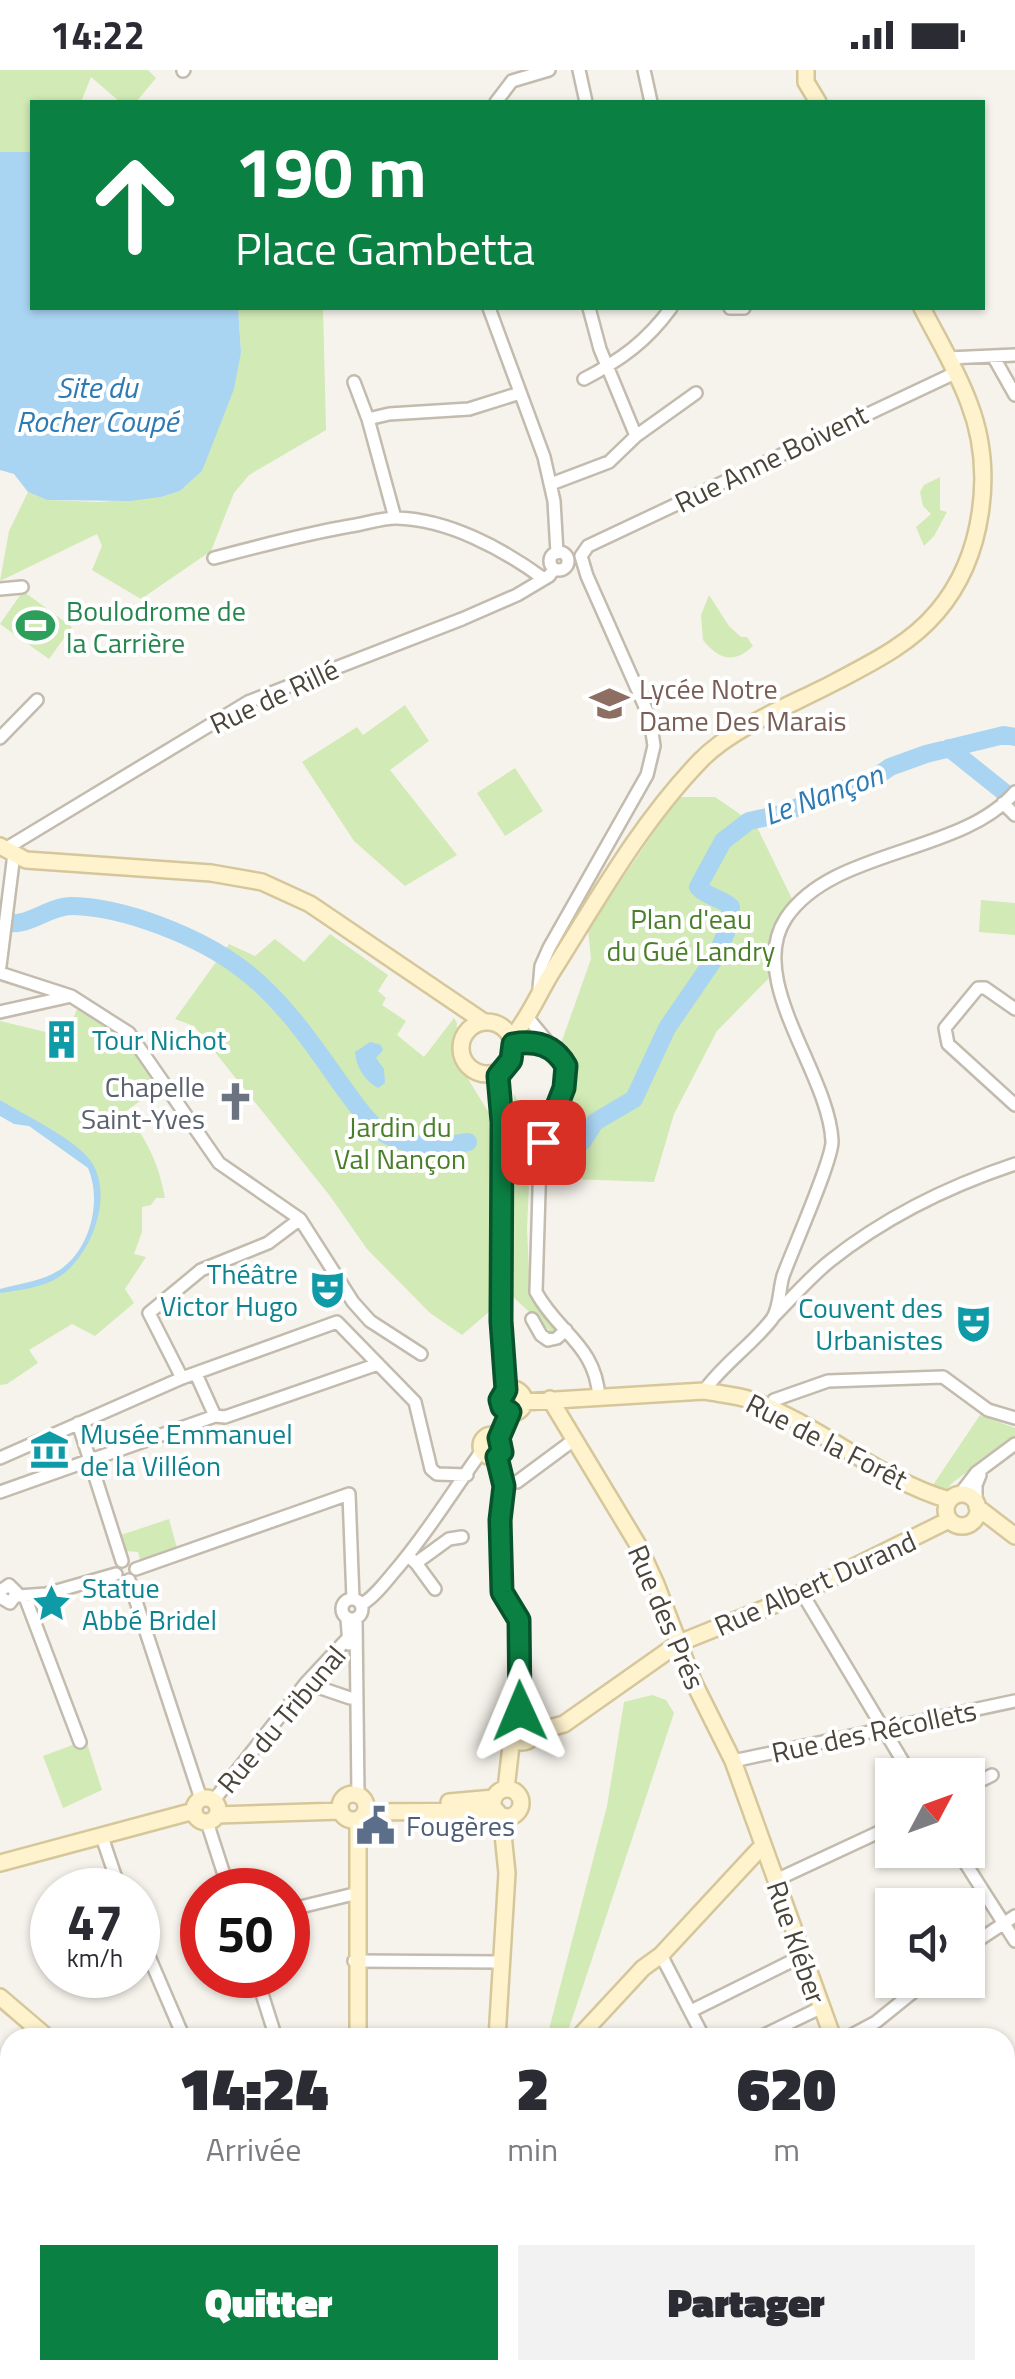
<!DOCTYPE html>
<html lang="fr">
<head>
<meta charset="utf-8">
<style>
	:root { --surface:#fff; --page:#f2f2f3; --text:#2b2b33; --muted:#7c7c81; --accent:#0b8043 }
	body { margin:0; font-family:"Titillium Web",sans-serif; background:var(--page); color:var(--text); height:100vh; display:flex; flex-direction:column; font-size:38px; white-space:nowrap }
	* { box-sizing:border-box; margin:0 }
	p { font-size:32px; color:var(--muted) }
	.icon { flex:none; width:55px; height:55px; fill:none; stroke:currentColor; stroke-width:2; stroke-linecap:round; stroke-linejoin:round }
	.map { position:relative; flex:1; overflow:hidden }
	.panel { position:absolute; left:0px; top:1958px; width:1015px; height:352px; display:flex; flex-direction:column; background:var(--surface); border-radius:30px 30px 0 0; box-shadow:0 2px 8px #0004 }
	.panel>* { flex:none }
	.banner { position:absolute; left:30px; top:30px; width:955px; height:210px; border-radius:0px; box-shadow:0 2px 8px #0004; background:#0b8043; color:#fff; overflow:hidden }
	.needle { width:65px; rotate:49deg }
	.fabs { position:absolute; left:875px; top:1688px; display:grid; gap:20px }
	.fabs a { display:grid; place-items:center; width:110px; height:110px; border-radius:0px; background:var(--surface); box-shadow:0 2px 8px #0004; font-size:50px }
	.speed { position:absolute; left:30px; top:1798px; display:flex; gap:20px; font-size:50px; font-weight:700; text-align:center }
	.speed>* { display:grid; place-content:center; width:130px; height:130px; border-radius:50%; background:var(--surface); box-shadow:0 2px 8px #0004; line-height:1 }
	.speed small { font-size:25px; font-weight:400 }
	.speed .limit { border:15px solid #d22; background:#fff; color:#111 }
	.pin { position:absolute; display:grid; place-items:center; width:85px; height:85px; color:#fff; margin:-42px; border-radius:20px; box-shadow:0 5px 15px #0006 }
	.me { position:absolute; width:110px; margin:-55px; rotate:359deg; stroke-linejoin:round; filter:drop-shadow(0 0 8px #0008) }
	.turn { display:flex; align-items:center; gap:35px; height:210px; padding:0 40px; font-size:45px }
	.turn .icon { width:130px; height:130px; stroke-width:2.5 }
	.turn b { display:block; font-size:70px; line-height:85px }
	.eta { display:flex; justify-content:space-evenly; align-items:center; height:170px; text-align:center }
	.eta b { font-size:60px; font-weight:800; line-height:70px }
	.button { display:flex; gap:20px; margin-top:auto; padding:20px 40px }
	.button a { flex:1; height:115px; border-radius:0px; background:var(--accent); color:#fff; font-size:40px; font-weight:800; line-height:115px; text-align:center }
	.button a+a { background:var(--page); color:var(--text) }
	.status { display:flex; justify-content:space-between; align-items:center; height:70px; padding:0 50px; background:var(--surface); direction:ltr }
	.status svg { height:28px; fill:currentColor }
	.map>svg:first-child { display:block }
	.green { fill:#d2eab5 }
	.water { fill:#a9d4f2 }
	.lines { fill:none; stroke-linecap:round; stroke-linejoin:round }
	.river { stroke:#a9d4f2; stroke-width:18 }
	.street-casing { stroke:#c2bbae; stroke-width:16 }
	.secondary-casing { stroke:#d6c79b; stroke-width:20 }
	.street { stroke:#fff; stroke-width:11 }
	.secondary { stroke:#fff3cd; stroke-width:15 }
	.route-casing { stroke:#07532c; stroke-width:25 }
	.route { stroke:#0b8043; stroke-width:18 }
	.labels { text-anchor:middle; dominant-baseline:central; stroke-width:8; stroke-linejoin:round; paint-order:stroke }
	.street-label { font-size:28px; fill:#4b4439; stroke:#fff }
	.leisure-label { font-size:28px; fill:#27864d; stroke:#fff; text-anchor:start }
	.education-label { font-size:28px; fill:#785e54; stroke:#fff; text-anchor:start }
	.park-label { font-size:28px; fill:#4a7f2a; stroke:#fff }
	.culture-label { font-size:28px; fill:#0d838f; stroke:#fff; text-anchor:start }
	.worship-label { font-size:28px; fill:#5b616d; stroke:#fff; text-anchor:end }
	.service-label { font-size:28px; fill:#4e5e75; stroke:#fff; text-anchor:start }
	.water-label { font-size:30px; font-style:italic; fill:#2e7ab2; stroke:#fff }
</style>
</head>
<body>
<div class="status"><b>14:22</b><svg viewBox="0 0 49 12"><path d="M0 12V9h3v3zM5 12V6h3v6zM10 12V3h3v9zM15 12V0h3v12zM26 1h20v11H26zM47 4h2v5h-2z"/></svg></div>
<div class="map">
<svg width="1015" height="2309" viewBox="0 0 1015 2309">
	<rect width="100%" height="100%" fill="#f6f3ec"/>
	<path class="green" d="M0 0H148L156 8 136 32H120L91 7 81 32H32V82H0Z
		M238 238H323L326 360 249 405 234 423 211 481 141 529 92 500 102 476 97 464 0 511 9 461 28 422 47 430 99 432 161 427 180 421 202 401 241 282Z
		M940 407V440L947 442 934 466 924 476 916 457 931 444 923 436 920 422 924 415Z
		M23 521 72 557 49 589 0 554Z
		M709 525 729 556 741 567H747L753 576C734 594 719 590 703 570L701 545Z
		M405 635 429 671 390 700 457 785 405 816 354 771 302 692 357 657 363 665Z
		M515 698 543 741 505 766 477 723Z
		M678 727H715L756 755 793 831 770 907 717 961 674 1044 654 1112 544 1108 545 1080 574 1015 573 992 559 979 591 889 588 859Z
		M981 830 1015 833V865L979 862Z
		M330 864 388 905 378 921 386 928 382 935 406 951 397 965 424 987 454 948 457 953 454 986 489 1043 490 1241 462 1265 430 1243 367 1179 330 1126 194 956 175 949 229 874 255 886 275 869 304 892Z
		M77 939 120 965 133 977 164 1023 154 1030 149 1025 126 1041C147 1072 158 1090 165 1128H156L151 1135 142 1137V1162L134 1184 146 1187 125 1219 134 1233 95 1266 72 1254 29 1280 38 1293 7 1314 0 1315V1222L61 1202 80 1182 98 1142 95 1104 77 1078 0 1030V951L58 965V972L63 973Z
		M514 1024 535 1066 530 1092 527 1159 530 1223 556 1260 552 1263 512 1226 511 1081Z
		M980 1345 1015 1358V1367L952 1413 946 1421 933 1415Z
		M169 1449 177 1478 140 1490 138 1482 126 1481 121 1465Z
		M652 1625 666 1630 674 1643 566 1967H547L607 1736 624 1632Z
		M86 1670 102 1720 63 1738 43 1686Z"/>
	<path class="water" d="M0 82H32V238H238L241 282 234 319 202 401 180 421 161 427 129 431 47 430 28 422 14 404 0 400Z
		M370 972 381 975 383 980 376 988 384 999 385 1013 378 1018C365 1011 356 997 355 982Z
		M0 1030C26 1046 72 1067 90 1090 115 1124 92 1185 59 1207 42 1218 20 1220 0 1223V1219C21 1213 42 1212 61 1199 91 1178 102 1130 88 1098L29 1056 14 1054 0 1046Z"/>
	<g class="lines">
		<path class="river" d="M949 678 1004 722
			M0 850C24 862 46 836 72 836 125 837 200 867 242 899 284 930 315 978 345 1020 358 1037 372 1060 393 1068 417 1078 443 1076 468 1072
			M576 1074 583 1071 595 1052 634 1029 667 958 715 888 726 863 731 837C720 827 708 828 698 817L723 771 749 751 782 744 830 723 867 713 890 697 926 684 1004 665 1015 667"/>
		<defs>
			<path id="street" d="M579 0 586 32
				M644 0 651 32
				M183 1 184 0
				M512 11 549 0
				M496 32 512 11
				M489 238 544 387 554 431 557 483
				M589 238 600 279 636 366
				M730 238H744
				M993 286 1015 325
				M948 288 1015 285
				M584 309C621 290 647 271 671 238
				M354 312 368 349 395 448
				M368 349 389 344 469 339 520 323
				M551 414 609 392 636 366 696 323
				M550 491a9 9 0 1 1 18 0a9 9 0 1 1-18 0Z
				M214 488C259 476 304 464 350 456 365 454 381 448 396 448 448 449 503 479 544 509
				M0 519 22 517
				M0 668 37 630
				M1003 733 1015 745
				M5 779 248 632 462 549 517 525 549 506 554 499
				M0 896 14 784
				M0 903 71 926 129 963 219 1093 300 1149 353 1232 370 1251 421 1284
				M539 919 541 896 549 878 647 705 654 676 650 648 587 506 581 486 588 476 955 303
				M1015 939 985 918H978L945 958 948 974 1015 1035
				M0 942 67 927
				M527 947 562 989 567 1002 540 1088 536 1222C558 1263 596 1275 599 1328
				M513 974 529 971 548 977
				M774 1246C792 1228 810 1207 830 1191 884 1148 949 1116 1015 1094
				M532 1249 541 1265 548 1270 557 1268 566 1260
				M196 1304 215 1346
				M182 1308 149 1243 201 1200 268 1173 300 1149
				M704 1321C723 1294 752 1275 772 1249 780 1238 779 1219 783 1206 792 1181 833 1089 832 1071 829 1003 745 910 786 848 833 778 961 785 1015 722
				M768 1338 774 1330 828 1311 943 1307 988 1340 1015 1348
				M78 1353 122 1491
				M0 1388 182 1308 337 1252 415 1332 431 1399 437 1404 467 1405
				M503 1411 517 1412 575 1369
				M0 1422 215 1346 225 1347 378 1294
				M960 1424 976 1403 1015 1374
				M976 1432V1415L980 1405
				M408 1486 416 1493 449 1469 462 1467
				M416 1493 435 1519
				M136 1499 349 1424 353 1529
				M129 1510 201 1729
				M0 1521 9 1515 17 1523 10 1533 0 1527
				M802 1523 911 1705
				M18 1526 46 1524 116 1504
				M25 1527 80 1672
				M342 1539a10 10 0 1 1 20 0a10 10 0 1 1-20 0Z
				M361 1535C374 1527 384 1514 394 1502 427 1464 452 1422 481 1382
				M356 1548 358 1725
				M347 1549 349 1574
				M306 1613 350 1628
				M733 1691 1015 1631
				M968 1717 992 1705
				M214 1730 306 1613 348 1568
				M207 1752 229 1820
				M102 1767 120 1820
				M957 1780 1015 1871
				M776 1810 892 1756
				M288 1840 358 1823
				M138 1861 184 1968
				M968 1877 1015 1846
				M661 1885 704 1968
				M354 1891 500 1892
				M256 1905 276 1968
				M691 1941 802 1886
				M758 1968 820 1938
				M846 1968 876 1952 928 1910
				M1005 2025 1015 2017
				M1005 2125 1015 2118
				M0 2187 10 2174
				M659 2300 668 2309
				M769 2300 774 2309
				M881 2300 892 2309
				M573 2309 575 2300
				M751 2309 761 2300
				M843 2309 848 2300"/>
			<path id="secondary" d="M806 0V12L818 32
				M0 776 26 790 211 803 262 812 310 834 484 952
				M461 978a26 26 0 1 1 52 0a26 26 0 1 1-52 0Z
				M512 968C530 946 540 920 555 897 599 827 642 751 700 691 732 657 796 633 837 611 873 592 910 574 937 542 984 487 995 400 969 333 957 300 938 269 922 238
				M498 1002 501 1052V1251L506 1320
				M500 1331a12 12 0 1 1 24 0a12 12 0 1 1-24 0Z
				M550 1329 638 1475 656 1514 694 1613 733 1691 833 1968
				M523 1332 704 1321C720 1324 735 1325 751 1330 820 1355 878 1409 949 1430
				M481 1376a11 11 0 1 1 22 0a11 11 0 1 1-22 0Z
				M497 1387C513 1426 495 1475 501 1518 503 1531 517 1540 519 1552 524 1575 520 1621 520 1646
				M946 1440a16 16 0 1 1 32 0a16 16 0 1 1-32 0Z
				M977 1437 1015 1466
				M509 1659a13 13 0 1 1 26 0a13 13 0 1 1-26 0Z
				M535 1662 564 1654 679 1573 791 1528 949 1450
				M506 1719 512 1667
				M493 1733a14 14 0 1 1 28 0a14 14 0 1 1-28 0Z
				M340 1737a13 13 0 1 1 26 0a13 13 0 1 1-26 0Z
				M194 1740a12 12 0 1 1 24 0a12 12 0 1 1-24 0Z
				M449 1732 494 1728
				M365 1742 497 1741
				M217 1745 341 1741
				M0 1793 194 1741
				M0 1927 48 1968
				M358 1968V1749
				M497 1968 507 1803 501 1745
				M578 1968 643 1898 661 1885 763 1775
				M1005 2269 1015 2279
				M281 2309 284 2300
				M358 2309 361 2300"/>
		</defs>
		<use href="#street" class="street-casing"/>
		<use href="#secondary" class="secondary-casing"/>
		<use href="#street" class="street"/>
		<use href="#secondary" class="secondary"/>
	</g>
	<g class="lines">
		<defs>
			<path id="route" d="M520 1641 519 1550 502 1522 500 1450 504 1416 497 1387 502 1382 499 1368 510 1342 502 1337 500 1330 506 1320 501 1251 502 1052 498 1006 511 990 513 974C536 970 554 975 566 996L564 1018 543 1072"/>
		</defs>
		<use href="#route" class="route-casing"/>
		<use href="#route" class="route"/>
	</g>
	<defs>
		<symbol id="stadium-bare" viewBox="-9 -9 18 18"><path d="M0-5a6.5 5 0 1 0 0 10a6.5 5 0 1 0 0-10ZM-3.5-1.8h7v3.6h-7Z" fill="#2e9e5b" stroke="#fff" stroke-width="2.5" paint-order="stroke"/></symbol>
		<symbol id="school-bare" viewBox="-9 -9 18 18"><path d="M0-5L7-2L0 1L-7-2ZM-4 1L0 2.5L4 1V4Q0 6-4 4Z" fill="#8d6e63" stroke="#fff" stroke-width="2.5" paint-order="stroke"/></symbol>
		<symbol id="building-bare" viewBox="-9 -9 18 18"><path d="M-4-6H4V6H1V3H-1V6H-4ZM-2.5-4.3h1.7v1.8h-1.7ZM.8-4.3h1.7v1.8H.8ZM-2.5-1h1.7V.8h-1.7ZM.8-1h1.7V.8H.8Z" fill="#0f9aa8" stroke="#fff" stroke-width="2.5" paint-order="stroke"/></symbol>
		<symbol id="church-bare" viewBox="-9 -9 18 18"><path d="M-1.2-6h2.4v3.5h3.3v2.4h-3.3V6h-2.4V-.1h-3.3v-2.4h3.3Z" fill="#6b7280" stroke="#fff" stroke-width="2.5" paint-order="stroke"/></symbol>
		<symbol id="theatre-bare" viewBox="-9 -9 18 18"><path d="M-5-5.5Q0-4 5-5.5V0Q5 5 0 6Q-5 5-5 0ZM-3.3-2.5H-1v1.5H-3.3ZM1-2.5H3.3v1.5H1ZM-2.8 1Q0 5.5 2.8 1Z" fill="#0f9aa8" stroke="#fff" stroke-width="2.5" paint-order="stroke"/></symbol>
		<symbol id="museum-bare" viewBox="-9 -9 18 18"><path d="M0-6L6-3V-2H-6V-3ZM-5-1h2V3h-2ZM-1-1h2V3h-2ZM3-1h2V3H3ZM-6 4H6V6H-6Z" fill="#0f9aa8" stroke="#fff" stroke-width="2.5" paint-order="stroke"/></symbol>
		<symbol id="sight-bare" viewBox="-9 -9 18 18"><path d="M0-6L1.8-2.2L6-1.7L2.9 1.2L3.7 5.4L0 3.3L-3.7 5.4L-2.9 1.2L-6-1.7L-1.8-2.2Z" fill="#0f9aa8" stroke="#fff" stroke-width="2.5" paint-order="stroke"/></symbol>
		<symbol id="civic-bare" viewBox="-9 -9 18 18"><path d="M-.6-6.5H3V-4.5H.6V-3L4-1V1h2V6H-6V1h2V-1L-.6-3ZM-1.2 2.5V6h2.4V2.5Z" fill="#5c6f8a" stroke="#fff" stroke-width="2.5" paint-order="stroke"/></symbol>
	</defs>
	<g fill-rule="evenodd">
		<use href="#stadium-bare" x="8" y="528" width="55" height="55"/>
		<use href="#school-bare" x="582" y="606" width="55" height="55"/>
		<use href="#building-bare" x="34" y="942" width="55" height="55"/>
		<use href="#church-bare" x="208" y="1004" width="55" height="55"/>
		<use href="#theatre-bare" x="300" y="1192" width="55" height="55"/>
		<use href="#theatre-bare" x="946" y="1226" width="55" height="55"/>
		<use href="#museum-bare" x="22" y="1352" width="55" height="55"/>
		<use href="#sight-bare" x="24" y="1506" width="55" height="55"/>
		<use href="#civic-bare" x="348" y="1728" width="55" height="55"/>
	</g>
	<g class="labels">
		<g class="street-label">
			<text transform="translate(771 388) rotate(-26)">Rue Anne Boivent</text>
			<text transform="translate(274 626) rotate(-25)">Rue de Rillé</text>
			<text transform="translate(827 1371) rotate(27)">Rue de la Forêt</text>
			<text transform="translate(815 1513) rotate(-24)">Rue Albert Durand</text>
			<text transform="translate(667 1547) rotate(67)">Rue des Prés</text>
			<text transform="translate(281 1649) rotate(-50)">Rue du Tribunal</text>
			<text transform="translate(874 1661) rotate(-12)">Rue des Récollets</text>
			<text transform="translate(797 1872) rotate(71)">Rue Kléber</text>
		</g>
		<g class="leisure-label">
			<text x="66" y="540">Boulodrome de<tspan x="66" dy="32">la Carrière</tspan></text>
		</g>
		<g class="education-label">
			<text x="639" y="618">Lycée Notre<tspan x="639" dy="32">Dame Des Marais</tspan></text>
		</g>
		<g class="park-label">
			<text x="691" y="848">Plan d'eau<tspan x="691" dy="32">du Gué Landry</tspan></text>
			<text x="400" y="1056">Jardin du<tspan x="400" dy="32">Val Nançon</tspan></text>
		</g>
		<g class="culture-label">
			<text x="92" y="969">Tour Nichot</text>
			<text x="298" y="1203" text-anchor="end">Théâtre<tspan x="298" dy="32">Victor Hugo</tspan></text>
			<text x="943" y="1237" text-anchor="end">Couvent des<tspan x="943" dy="32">Urbanistes</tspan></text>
			<text x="80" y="1363">Musée Emmanuel<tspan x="80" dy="32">de la Villéon</tspan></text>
			<text x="82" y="1517">Statue<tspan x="82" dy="32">Abbé Bridel</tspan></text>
		</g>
		<g class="worship-label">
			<text x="205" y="1016">Chapelle<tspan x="205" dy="32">Saint-Yves</tspan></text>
		</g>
		<g class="service-label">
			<text x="406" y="1755">Fougères</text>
		</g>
		<g class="water-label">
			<text x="97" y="317">Site du<tspan x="97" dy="34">Rocher Coupé</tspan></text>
			<text transform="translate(823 724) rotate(-20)">Le Nançon</text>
		</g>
	</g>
</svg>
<div class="fabs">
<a><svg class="needle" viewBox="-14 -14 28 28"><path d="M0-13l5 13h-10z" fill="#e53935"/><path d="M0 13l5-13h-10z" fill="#7c7c81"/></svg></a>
<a><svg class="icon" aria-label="sound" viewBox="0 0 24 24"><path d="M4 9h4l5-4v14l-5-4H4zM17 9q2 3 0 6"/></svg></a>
</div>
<div class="speed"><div>47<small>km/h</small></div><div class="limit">50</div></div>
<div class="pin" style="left:543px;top:1072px;background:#d93025"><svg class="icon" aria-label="arrive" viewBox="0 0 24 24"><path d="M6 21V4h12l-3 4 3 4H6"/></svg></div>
<svg class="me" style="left:520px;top:1641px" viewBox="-20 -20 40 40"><path d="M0-17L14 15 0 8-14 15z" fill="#0b8043" stroke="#fff" stroke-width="4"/></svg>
<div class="banner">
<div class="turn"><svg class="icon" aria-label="ahead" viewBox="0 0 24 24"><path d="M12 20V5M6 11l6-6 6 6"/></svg><div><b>190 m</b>Place Gambetta</div></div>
</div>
<section class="panel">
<div class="eta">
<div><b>14:24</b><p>Arrivée</p></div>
<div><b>2</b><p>min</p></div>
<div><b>620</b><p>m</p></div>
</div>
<div class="button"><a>Quitter</a><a>Partager</a></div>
</section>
</div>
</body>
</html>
